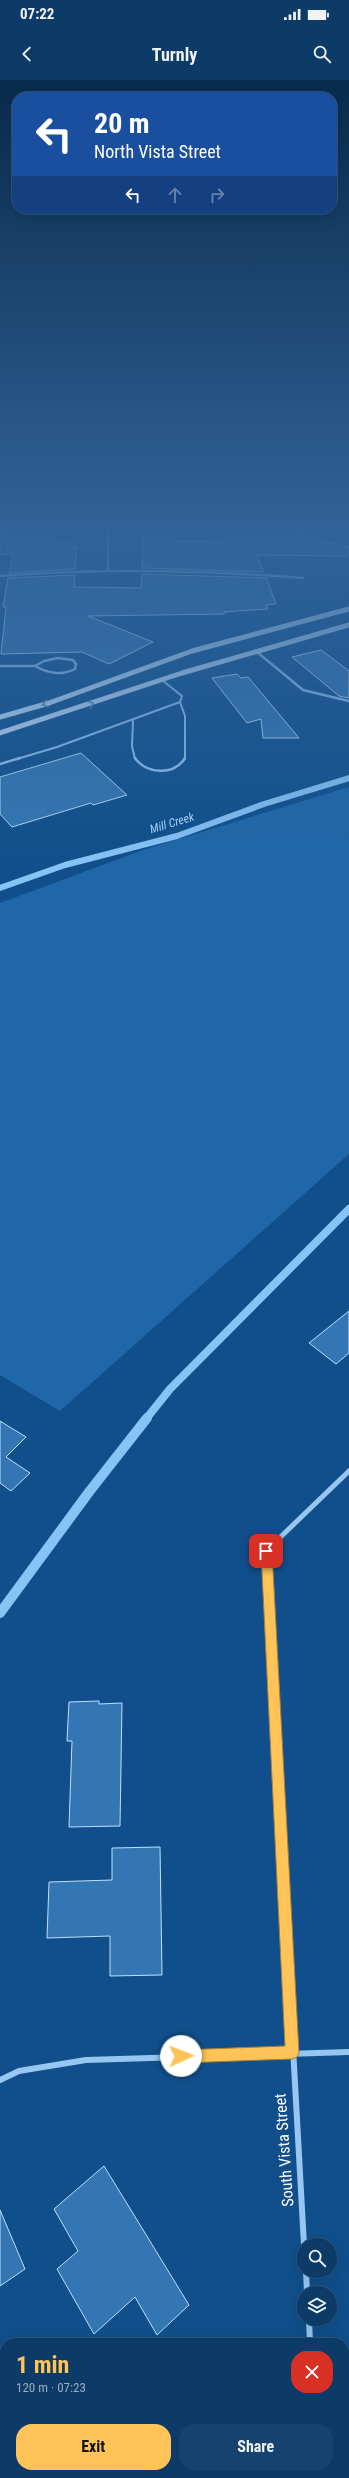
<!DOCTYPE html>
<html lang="en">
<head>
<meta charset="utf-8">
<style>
	:root { --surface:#0c3b68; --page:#15426e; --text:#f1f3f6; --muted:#9aadc0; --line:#2c557c; --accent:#ffc358 }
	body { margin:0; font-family:"Roboto Condensed",sans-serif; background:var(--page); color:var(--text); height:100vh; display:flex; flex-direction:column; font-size:15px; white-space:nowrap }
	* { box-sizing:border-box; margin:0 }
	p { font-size:13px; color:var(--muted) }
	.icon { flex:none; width:22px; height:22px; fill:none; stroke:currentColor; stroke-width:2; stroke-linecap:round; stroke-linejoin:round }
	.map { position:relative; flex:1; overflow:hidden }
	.details { position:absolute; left:0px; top:2258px; width:349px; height:140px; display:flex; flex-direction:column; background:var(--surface); border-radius:16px 16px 0 0; box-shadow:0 4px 16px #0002,0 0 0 1px var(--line) }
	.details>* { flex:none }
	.hud { position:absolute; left:12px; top:12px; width:325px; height:122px; border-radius:16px; box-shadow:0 4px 16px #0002,0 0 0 1px var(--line); background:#1a4fa0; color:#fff; overflow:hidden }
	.fabs { position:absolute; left:297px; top:2158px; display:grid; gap:8px }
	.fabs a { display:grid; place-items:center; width:40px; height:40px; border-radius:50%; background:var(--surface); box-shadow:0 4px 16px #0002,0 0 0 1px var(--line); font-size:20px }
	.pin { position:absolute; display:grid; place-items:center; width:34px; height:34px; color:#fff; margin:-17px; border-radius:8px; box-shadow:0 2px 6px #0006 }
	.me { position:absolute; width:44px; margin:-22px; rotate:88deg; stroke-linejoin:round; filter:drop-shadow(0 0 3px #0008) }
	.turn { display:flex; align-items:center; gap:14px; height:84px; padding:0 16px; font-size:18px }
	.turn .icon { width:52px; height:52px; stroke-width:2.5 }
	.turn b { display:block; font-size:28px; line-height:34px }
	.lanes { display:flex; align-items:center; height:38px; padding:0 16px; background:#0003; justify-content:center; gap:20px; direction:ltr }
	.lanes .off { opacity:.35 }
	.round { display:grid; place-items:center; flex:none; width:42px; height:42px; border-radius:16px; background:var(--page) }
	.summary { display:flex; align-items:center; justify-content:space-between; height:68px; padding:0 16px }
	h1 { font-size:24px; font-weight:700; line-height:30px; color:var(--accent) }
	.action { display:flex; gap:8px; margin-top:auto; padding:8px 16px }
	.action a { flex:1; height:46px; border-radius:16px; background:var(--accent); color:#111; font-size:16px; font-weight:700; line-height:46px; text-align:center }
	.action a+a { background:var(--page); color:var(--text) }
	.status { display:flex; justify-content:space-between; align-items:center; height:28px; padding:0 20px; background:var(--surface); direction:ltr }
	.status svg { height:11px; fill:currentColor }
	header { display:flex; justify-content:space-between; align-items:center; height:52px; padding:0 16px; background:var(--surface); font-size:18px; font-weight:700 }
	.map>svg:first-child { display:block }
	.green { fill:#1f67a9 }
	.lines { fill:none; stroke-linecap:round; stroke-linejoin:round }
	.stream-far2 { stroke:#88c3f6; stroke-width:6 }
	.stream-far1 { stroke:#88c3f6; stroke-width:8 }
	.stream { stroke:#88c3f6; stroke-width:10 }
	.building { fill:#3476b3; stroke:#bedffd }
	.lane-far1 { stroke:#97c6f2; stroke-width:2 }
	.lane { stroke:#97c6f2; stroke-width:2.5 }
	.street-far2 { stroke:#97c6f2; stroke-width:2.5 }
	.street-far1 { stroke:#97c6f2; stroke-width:5 }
	.street { stroke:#97c6f2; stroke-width:6 }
	.secondary { stroke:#c6e1fc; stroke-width:5 }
	.oneway { stroke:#5989b8 }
	.route { fill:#ffc358; stroke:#a67f39 }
	.labels { text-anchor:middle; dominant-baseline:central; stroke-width:3.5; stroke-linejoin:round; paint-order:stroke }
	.far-water-label { font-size:12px; font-style:italic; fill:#a3d0f9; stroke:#104f8b }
	.near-street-label { font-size:16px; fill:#fff; stroke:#104f8b }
</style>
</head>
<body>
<div class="status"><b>07:22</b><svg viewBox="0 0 49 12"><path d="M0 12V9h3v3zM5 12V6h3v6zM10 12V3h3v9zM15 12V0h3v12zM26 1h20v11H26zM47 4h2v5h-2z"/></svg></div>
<header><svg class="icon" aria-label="back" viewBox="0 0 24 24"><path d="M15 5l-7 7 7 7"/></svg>Turnly<svg class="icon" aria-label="search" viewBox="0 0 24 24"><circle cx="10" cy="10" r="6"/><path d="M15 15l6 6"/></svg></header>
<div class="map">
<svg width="349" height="2398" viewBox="0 0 349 2398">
	<rect width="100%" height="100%" fill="#104f8b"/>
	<path class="green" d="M349 707V1074L60 1331 0 1295V823L143 770Z"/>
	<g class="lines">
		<path class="stream-far2" d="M0 808 65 785 177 756 264 724 349 698"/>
		<path class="stream-far1" d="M146 1339 170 1309 349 1129"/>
		<path class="stream" d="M0 1533 89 1412 147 1338"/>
	</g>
	<path class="building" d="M0 448H52L51 462H68V467H77L75 489 9 493 13 474H0Z
		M143 448H172V461L221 462V459H247L245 448H317L301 456 349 467 348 476 257 475 264 492 142 488Z
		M142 494 266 498 276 524 266 525 268 529 224 532V534L88 536 153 562 109 584 82 572 1 574 6 527H3L8 498 75 495 74 507 141 508Z
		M321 570 349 591V618L339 616 292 577Z
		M237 594 241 598 248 597 299 658H263L261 639 247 643 212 598Z
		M81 673 127 715 93 725 91 723 12 747 0 734V697Z
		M349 1231V1273L336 1284 309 1263Z
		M0 1341 26 1357 6 1377 30 1393 11 1411 0 1403Z
		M99 1621V1624L122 1623 120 1746 69 1747 72 1661H67L69 1622Z
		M160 1767 162 1895 110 1896V1856L47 1858 49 1802 112 1800V1768Z
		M104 2086 189 2225 157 2255 135 2217 94 2254 57 2189 78 2171 54 2129Z
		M0 2130 25 2189 0 2206Z"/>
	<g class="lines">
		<path class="lane-far1" d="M180 622 185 636V679
			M133 641 132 666 135 679
			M17 679 57 667 180 622 182 616 162 600"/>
		<path class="lane" d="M135 678C146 694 174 696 185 678
			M0 684 20 678"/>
		<path class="street-far2" d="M108 448V491
			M0 496C101 488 202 490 303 498
			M257 572 303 610 349 621
			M58 578 73 580 76 584 75 589C62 596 47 593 35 586L44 581Z
			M0 586H35"/>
		<path class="street-far1" d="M284 1807 266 1471 349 1391"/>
		<path class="street" d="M284 1806 304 2165
			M0 2000 19 1991 86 1980 349 1972
			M306 2191 307 2213
			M309 2239 310 2263
			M318 2393 319 2398"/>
		<path class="secondary" d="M0 637 49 623 192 571 349 529
			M0 653 182 593 349 545"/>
	</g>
	<defs><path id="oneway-chevron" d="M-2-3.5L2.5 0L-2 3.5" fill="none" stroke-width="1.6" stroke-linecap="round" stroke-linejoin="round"/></defs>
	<g class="oneway">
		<use href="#oneway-chevron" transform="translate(45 624) rotate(163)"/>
		<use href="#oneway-chevron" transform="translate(91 624) rotate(-19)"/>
	</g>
	<linearGradient id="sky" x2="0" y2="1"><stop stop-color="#092b4c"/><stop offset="0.57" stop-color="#316398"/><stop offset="1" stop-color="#316398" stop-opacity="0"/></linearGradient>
	<rect width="349" height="784" fill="url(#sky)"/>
	<path class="route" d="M266 1467 272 1471 299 1973 297 1977 292 1979 181 1983 176 1981 174 1976 176 1972 181 1970 285 1966 261 1471Z"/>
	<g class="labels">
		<g class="far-water-label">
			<text transform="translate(172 743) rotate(-17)">Mill Creek</text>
		</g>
		<g class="near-street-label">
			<text transform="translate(284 2070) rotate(-94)">South Vista Street</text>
		</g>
	</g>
</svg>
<div class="fabs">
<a><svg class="icon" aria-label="search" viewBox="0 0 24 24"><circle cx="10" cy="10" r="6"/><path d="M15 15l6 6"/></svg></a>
<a><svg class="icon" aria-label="layers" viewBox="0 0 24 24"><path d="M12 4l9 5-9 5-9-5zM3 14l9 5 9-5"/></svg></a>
</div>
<div class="pin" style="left:266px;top:1471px;background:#d93025"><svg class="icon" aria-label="arrive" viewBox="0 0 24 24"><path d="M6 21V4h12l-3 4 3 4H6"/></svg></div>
<svg class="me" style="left:181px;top:1976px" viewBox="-20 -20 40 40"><circle r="19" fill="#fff"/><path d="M0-13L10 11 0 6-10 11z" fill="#ffc358"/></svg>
<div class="hud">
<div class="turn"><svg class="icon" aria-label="left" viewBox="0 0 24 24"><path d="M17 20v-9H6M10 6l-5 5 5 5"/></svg><div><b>20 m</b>North Vista Street</div></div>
<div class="lanes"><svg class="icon" aria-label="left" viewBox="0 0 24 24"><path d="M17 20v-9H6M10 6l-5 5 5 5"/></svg><svg class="icon off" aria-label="ahead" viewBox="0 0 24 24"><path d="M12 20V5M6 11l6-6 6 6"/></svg><svg class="icon off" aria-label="right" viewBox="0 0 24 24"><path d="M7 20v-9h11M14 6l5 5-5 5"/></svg></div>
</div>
<section class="details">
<div class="summary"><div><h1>1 min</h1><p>120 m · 07:23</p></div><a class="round" style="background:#d93025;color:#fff"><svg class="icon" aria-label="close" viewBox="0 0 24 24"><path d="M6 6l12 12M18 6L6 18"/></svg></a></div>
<div class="action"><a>Exit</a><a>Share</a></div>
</section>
</div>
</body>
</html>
